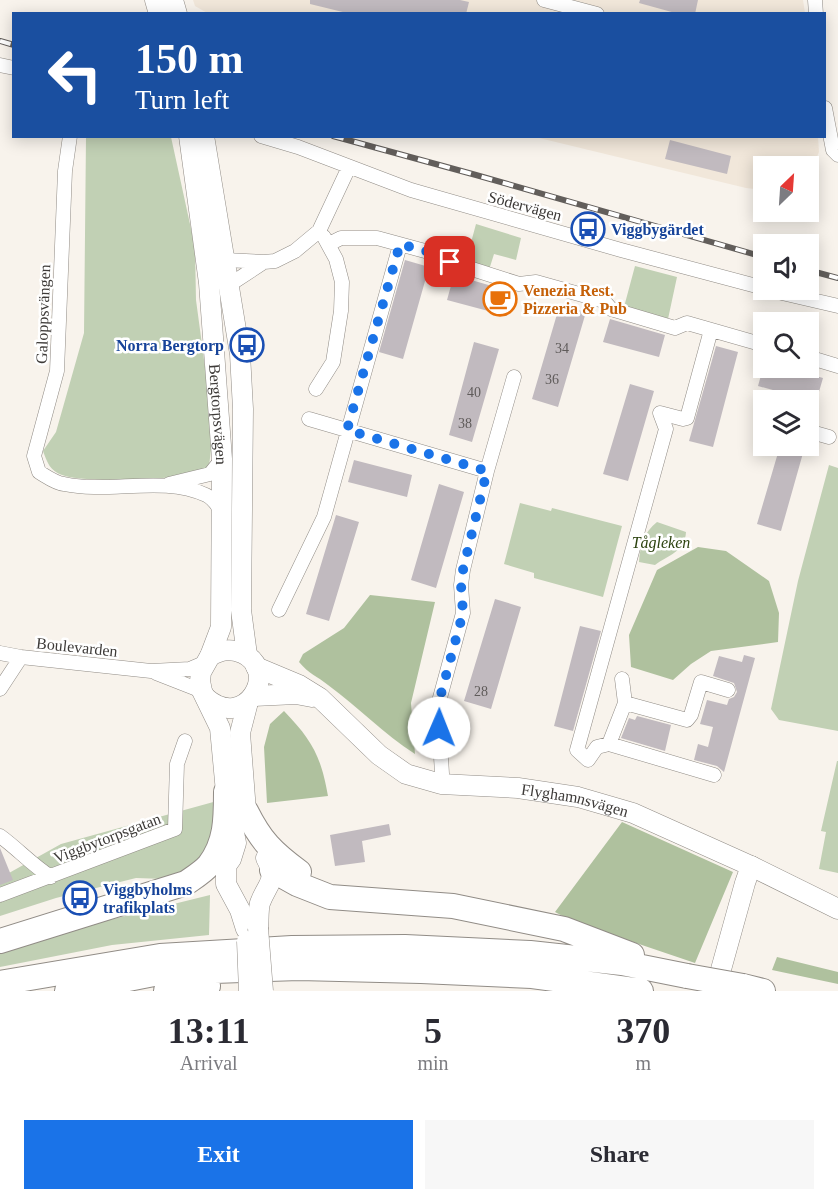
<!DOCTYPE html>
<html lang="en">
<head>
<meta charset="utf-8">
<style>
	:root { --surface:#fff; --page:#f7f7f7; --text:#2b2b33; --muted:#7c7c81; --accent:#1a73e8 }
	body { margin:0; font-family:"Times New Roman",serif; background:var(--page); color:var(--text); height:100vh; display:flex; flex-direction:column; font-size:22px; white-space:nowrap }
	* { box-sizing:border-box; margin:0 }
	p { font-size:20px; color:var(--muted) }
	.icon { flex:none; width:33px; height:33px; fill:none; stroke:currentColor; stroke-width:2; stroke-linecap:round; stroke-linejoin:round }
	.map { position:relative; height:991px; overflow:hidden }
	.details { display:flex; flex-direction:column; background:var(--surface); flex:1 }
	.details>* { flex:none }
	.top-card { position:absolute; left:12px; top:12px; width:814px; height:126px; border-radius:0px; box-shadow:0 3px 15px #0003; background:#1a4fa0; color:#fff; overflow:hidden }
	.needle { width:39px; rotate:25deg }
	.fabs { position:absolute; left:753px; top:156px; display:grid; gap:12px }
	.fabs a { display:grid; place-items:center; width:66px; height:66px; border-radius:0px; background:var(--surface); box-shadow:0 3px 15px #0003; font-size:30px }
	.pin { position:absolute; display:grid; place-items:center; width:51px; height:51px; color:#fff; margin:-26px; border-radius:12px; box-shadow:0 3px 9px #0006 }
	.me { position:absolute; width:66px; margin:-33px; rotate:1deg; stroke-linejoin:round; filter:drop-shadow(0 0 4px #0008) }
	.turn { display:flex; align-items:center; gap:21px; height:126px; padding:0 24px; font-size:27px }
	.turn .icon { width:78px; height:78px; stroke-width:2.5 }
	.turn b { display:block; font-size:42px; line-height:51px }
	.eta { display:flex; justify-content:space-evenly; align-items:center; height:102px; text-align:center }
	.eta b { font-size:36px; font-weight:700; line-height:42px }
	.cta { display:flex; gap:12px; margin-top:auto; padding:12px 24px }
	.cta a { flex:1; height:69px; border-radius:0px; background:var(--accent); color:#fff; font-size:24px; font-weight:700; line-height:69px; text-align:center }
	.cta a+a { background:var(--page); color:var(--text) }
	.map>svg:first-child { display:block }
	.built { fill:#f1e7da }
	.green { fill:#c1d0b4 }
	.forest { fill:#afc19e }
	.building { fill:#c1babf }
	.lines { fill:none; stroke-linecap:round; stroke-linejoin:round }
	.street-casing { stroke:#918c86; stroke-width:15 }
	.secondary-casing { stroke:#918c86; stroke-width:21 }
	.highway-casing { stroke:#918c86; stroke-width:26 }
	.street { stroke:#fff; stroke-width:14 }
	.secondary { stroke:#fff; stroke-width:20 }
	.highway { stroke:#fff; stroke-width:24 }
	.rail-casing { stroke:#625e5b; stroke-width:6 }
	.rail { stroke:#fff; stroke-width:4; stroke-dasharray:11; stroke-linecap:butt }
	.secondary-bridge-casing { stroke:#918c86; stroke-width:21; stroke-linecap:butt }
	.highway-bridge-casing { stroke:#918c86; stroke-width:26; stroke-linecap:butt }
	.secondary-bridge { stroke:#fff; stroke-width:20 }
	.highway-bridge { stroke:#fff; stroke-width:24 }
	.route { stroke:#1a73e8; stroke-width:10; stroke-dasharray:0 18 }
	.labels { text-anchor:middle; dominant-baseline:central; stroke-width:5; stroke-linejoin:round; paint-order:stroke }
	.number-label { font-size:14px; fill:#5f5b5a }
	.street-label { font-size:16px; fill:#3e3b39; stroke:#fff }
	.transit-label { font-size:16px; font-weight:bold; fill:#164399; stroke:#fff; text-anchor:start }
	.food-label { font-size:16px; font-weight:bold; fill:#c56008; stroke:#fff; text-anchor:start }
	.park-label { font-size:16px; font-style:italic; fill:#2c430f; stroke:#fff }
</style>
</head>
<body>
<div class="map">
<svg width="838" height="991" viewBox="0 0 838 991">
	<rect width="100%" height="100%" fill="#f8f3ec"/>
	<path class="built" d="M193 0H803L805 13 209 14 195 6Z
		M535 137H818L819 152 809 176 808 166H764L763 190 746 188Z"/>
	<path class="green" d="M86 137H171L195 247 196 300 210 404 211 450 209 466C204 469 198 473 192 474 169 480 83 483 62 475 50 471 47 462 43 451L56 432 84 333Z
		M476 224 521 238 516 260 494 254 489 270 458 262 462 248 469 250Z
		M635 266 677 277 668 319 624 307Z
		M829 465 838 468V731L779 720 771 709 798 581Z
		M520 503 551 511 552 508 622 526 603 597 534 578V573L504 564Z
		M657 522 686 532C685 552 668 555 655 565L639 562C640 546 644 532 657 522Z
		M837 761H838V873L819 869 826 832 821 831Z
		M217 801 220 820 204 860 183 875 164 879 136 878 56 898 0 916V878L61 844Z
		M210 895 209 935 112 945 0 967V947Z"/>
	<path class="forest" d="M698 547 726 551 769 581 779 613 778 642 711 651 691 664 673 680 631 667 629 635 657 570Z
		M370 595 435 602 411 703 415 754C384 734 358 707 328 685 317 676 309 674 299 662L303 654 344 628Z
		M284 711C312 740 321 756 328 796L267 803 264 747 270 724Z
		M622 822 733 872 695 963 574 922 555 912Z
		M777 957 838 972V984L772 970Z"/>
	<path class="building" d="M310 0H460L469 2 466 14H351L310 4Z
		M640 0H698L695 14H679L639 3Z
		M670 140 731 156 727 174 665 159Z
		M405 260 429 267 403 359 379 352Z
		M454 275 513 292 507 316 447 300Z
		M560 304 586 312 558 407 532 399Z
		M610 319 665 335 659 357 603 342Z
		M474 342 499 349 472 442 449 435Z
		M716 346 738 352 713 447 689 441Z
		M763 368H787L823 378 816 402 758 386Z
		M630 384 654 391 628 481 603 474Z
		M780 446H805L781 531 757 524Z
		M354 460 412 475 407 497 348 482Z
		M439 484 464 492 436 588 411 580Z
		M336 515 359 522 329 621 306 614Z
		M495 599 521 607 491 709 464 701Z
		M580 626 601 631 573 731 554 726Z
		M744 655 755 658 724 772 717 766 694 760 698 744 708 747 713 727 700 724 707 700 727 705 729 699 734 697 737 692 734 683 713 676 719 656 742 662Z
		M637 716 671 725 665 751 621 738 629 718 635 720Z
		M389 824 391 835 362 841 365 862 335 866 330 835Z
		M0 848 13 880 0 885Z"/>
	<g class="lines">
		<defs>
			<path id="street" d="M544 0 597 14
				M815 0 816 14
				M0 65 14 68
				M825 108 833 150 838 155
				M70 136 65 171 57 371 34 456 39 472C46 476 55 483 64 484 110 494 162 475 206 495 213 498 218 506 222 512
				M261 136 298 147 411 190 621 250 764 288
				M329 244 341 238H377L436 254 450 262 519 284 536 282 604 301 611 309 675 328 687 323 764 345
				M225 260 264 262 275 261 295 251 319 231 349 167
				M229 285 264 262
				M769 290 838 306
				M711 330 687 418 683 419 660 413 666 429 577 750 588 760 597 747 609 744 714 775
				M808 357 838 366
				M316 389 333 362 341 311 342 282 336 259 324 237
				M764 398 774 400
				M309 419 487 471
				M808 431 829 437
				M169 484 210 474 222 459
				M279 610 324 517 400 245
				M0 653 21 657 151 671 190 669 204 663
				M156 673 202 691
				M0 689 21 657
				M625 703 687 720 691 715 701 682 728 690
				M609 744 625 703 622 679
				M442 774 438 705 463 613 461 585 463 570 487 471 514 377
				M0 836C18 849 32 865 51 877
				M0 895 175 829 177 764 185 741"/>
			<g id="secondary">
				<path d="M155 0 159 14"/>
				<path d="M173 0 177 14"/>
				<path id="s1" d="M189 136 209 283 222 459 221 627 210 656 201 672 200 681 202 691 220 728 226 792 236 843 231 859 226 866V884L240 910 246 929"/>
				<path d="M204 136 240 354 243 409 241 610 247 655"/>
				<path id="s2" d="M256 667 299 685 320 698 379 755 406 774 441 784 518 788 578 797 633 813 751 866 838 909"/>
				<path d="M253 696 296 694 312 697"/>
				<path d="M206 698C245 732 281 671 242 653 230 648 221 650 210 656"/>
				<path d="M248 702 240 733 246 811 250 823"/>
				<path d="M258 928C259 920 258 910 260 903 268 882 278 881 266 858"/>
				<path d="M715 991 745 883 751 866"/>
			</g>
			<path id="highway" d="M246 811C261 841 272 852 299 872
				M272 870 297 884 330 897 453 906 564 929 632 955
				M0 941 186 883C193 878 203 872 209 865 226 843 226 819 226 792
				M0 983 160 956 292 948 405 947 530 953 622 963 687 976
				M743 986 763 991
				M67 991 159 973 299 968 421 971 532 976 641 991
				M166 991 208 986"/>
		</defs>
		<use href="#street" class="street-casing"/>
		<use href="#secondary" class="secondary-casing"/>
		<use href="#highway" class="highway-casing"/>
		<use href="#street" class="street"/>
		<use href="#secondary" class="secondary"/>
		<use href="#highway" class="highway"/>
		<defs>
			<path id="rail" d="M0 41 14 45
				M333 136 476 175 764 257
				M808 270 838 278"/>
		</defs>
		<use href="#rail" class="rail-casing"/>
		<use href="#rail" class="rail"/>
		<defs>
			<path id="secondary-bridge" d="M258 928 263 991
				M247 941 249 991"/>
			<path id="highway-bridge" d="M687 976 743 986"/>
		</defs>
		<use href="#secondary-bridge" class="secondary-bridge-casing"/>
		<use href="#highway-bridge" class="highway-bridge-casing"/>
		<use href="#secondary-bridge" class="secondary-bridge"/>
		<use href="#highway-bridge" class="highway-bridge"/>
	</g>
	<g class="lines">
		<path class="route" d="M439 728 438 705 463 613 461 585 463 570 487 471 347 430 400 244 436 254 450 262"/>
	</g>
	<defs>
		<symbol id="bus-ring" viewBox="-11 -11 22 22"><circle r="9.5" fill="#fff" stroke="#1a4fb4" stroke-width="1.5"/><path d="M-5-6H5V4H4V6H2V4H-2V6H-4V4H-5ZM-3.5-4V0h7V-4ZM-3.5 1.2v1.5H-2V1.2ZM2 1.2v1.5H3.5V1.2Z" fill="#1a4fb4"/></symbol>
		<symbol id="cafe-ring" viewBox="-11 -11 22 22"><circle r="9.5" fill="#fff" stroke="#e8710a" stroke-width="1.5"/><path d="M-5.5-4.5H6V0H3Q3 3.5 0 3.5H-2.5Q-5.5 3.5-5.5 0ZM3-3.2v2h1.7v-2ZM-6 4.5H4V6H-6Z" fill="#e8710a"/></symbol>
	</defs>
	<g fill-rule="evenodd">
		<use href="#bus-ring" x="569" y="210" width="38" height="38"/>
		<use href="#cafe-ring" x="481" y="280" width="38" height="38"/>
		<use href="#bus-ring" x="228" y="326" width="38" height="38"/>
		<use href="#bus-ring" x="61" y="879" width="38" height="38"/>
	</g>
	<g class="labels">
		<g class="number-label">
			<text x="562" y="348">34</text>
			<text x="552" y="379">36</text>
			<text x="474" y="392">40</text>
			<text x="465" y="423">38</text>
			<text x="481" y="691">28</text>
		</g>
		<g class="street-label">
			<text transform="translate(525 206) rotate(15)">Södervägen</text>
			<text transform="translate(43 314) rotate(-88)">Galoppsvängen</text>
			<text stroke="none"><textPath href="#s1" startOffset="280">Bergtorpsvägen</textPath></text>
			<text transform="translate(77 647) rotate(6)">Boulevarden</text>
			<text stroke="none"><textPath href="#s2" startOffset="358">Flyghamnsvägen</textPath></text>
			<text transform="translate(107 838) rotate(-21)">Viggbytorpsgatan</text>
		</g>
		<g class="transit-label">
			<text x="611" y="229">Viggbygärdet</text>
			<text x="224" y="345" text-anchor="end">Norra Bergtorp</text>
			<text x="103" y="889">Viggbyholms<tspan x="103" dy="18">trafikplats</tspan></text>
		</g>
		<g class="food-label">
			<text x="523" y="290">Venezia Rest.<tspan x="523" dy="18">Pizzeria &amp; Pub</tspan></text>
		</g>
		<g class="park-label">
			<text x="661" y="542">Tågleken</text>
		</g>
	</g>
</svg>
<div class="fabs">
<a><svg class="needle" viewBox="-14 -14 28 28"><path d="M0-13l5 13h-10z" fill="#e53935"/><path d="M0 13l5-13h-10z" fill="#7c7c81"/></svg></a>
<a><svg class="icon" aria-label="sound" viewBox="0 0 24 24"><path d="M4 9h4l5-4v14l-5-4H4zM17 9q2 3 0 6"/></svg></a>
<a><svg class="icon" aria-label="search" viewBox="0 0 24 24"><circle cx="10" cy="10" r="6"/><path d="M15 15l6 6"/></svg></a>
<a><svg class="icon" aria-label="layers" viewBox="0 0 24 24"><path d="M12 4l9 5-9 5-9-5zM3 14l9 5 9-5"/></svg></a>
</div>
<div class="pin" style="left:450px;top:262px;background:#d93025"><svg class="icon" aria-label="arrive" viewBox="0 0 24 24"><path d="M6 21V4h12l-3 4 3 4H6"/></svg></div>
<svg class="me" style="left:439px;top:728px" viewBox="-20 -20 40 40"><circle r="19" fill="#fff"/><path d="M0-13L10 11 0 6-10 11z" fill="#1a73e8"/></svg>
<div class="top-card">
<div class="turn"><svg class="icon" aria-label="left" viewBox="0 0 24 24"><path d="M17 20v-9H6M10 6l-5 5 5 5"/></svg><div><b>150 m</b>Turn left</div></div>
</div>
</div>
<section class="details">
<div class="eta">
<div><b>13:11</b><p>Arrival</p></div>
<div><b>5</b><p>min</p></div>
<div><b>370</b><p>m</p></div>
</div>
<div class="cta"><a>Exit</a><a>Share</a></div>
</section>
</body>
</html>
